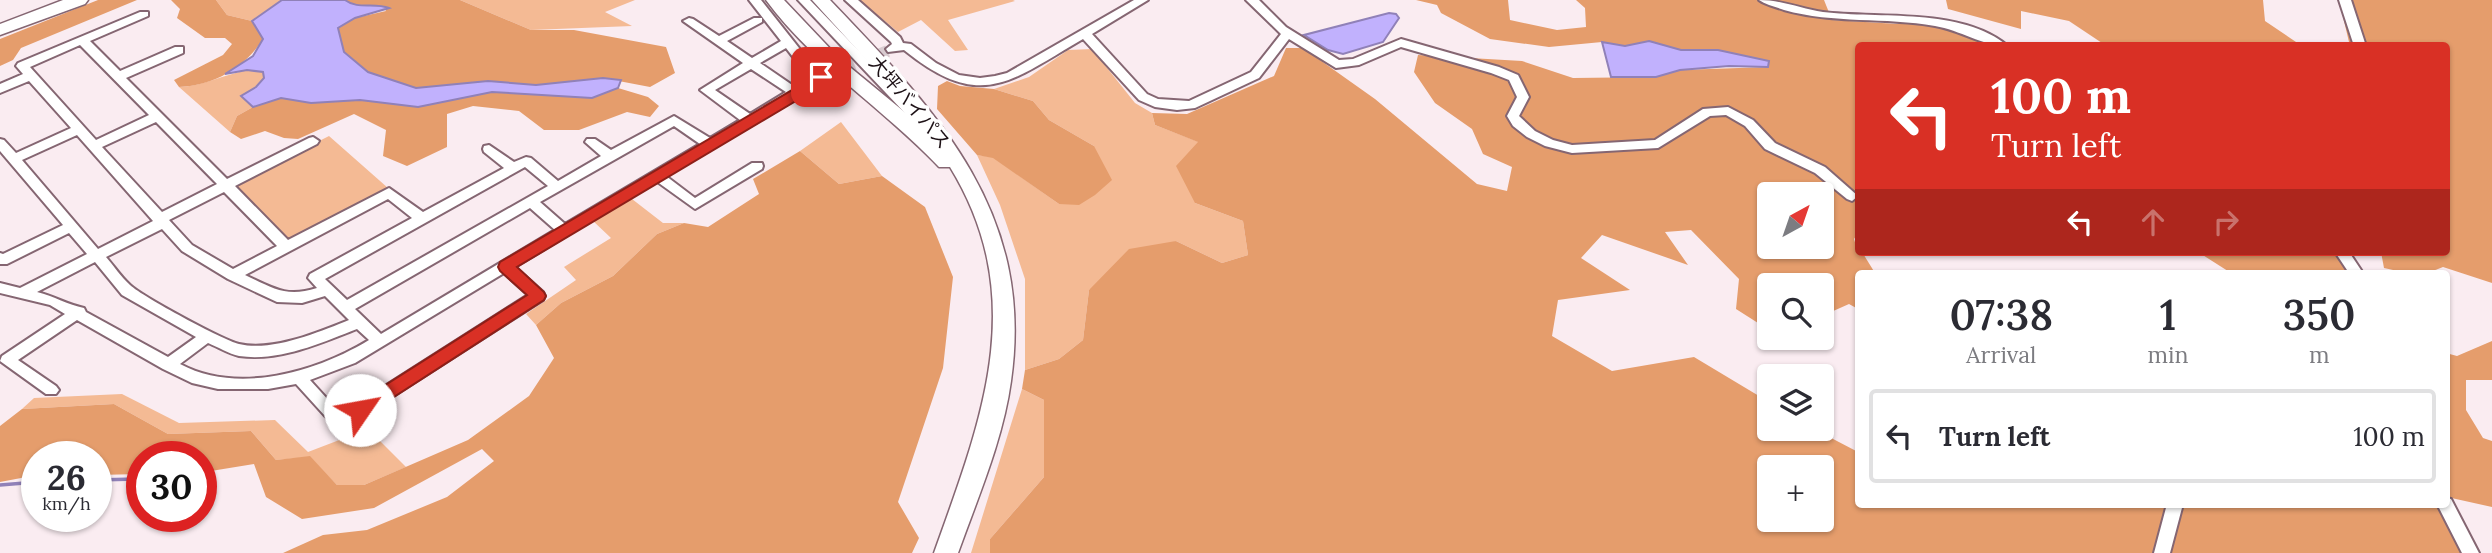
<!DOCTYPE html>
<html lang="en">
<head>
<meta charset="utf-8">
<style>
	:root { --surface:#fff; --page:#f2f2f3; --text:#2b2b33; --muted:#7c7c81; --line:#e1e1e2 }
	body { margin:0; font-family:Lora,"Noto Sans JP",serif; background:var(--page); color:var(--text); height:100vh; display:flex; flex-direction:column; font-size:26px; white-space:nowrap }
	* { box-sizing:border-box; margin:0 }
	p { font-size:23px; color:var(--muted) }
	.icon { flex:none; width:38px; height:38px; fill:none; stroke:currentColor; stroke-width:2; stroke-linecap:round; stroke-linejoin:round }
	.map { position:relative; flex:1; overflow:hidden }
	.drawer { position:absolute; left:1855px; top:270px; width:595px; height:238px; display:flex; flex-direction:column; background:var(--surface); border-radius:7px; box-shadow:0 2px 5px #0004 }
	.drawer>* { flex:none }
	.top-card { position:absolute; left:1855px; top:42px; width:595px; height:214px; border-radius:7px; box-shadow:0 2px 5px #0004; background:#d93025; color:#fff; overflow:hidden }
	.needle { width:46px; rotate:40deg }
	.tools { position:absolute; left:1757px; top:182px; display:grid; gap:14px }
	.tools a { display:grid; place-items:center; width:77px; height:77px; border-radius:7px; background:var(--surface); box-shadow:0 2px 5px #0004; font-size:35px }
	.speed { position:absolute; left:21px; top:441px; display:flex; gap:14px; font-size:35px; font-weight:700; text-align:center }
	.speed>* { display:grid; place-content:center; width:91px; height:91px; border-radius:50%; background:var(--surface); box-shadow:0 2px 5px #0004; line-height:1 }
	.speed small { font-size:18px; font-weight:400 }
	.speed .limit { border:10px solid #d22; background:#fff; color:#111 }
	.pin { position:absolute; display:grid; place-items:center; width:60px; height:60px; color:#fff; margin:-30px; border-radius:14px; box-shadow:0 4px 10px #0006 }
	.me { position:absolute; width:77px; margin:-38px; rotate:57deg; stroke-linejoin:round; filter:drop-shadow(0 0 5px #0008) }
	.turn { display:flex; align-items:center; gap:24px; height:147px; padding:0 21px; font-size:32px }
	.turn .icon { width:91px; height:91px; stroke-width:2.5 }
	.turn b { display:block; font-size:49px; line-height:60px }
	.lanes { display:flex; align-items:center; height:66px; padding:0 21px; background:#0003; justify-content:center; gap:35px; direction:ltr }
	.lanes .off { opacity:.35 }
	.eta { display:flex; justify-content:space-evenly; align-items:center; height:119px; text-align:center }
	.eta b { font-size:42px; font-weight:600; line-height:49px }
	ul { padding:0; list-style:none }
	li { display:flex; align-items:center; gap:21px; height:94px; margin:0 14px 10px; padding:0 7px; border:4px solid var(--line); border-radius:7px }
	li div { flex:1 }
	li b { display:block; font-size:26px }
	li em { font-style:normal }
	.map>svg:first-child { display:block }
	.green { fill:#f4ba94 }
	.forest { fill:#e59d6c; fill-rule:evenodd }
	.water { fill:#c1b1fd; stroke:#9081b8; stroke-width:2 }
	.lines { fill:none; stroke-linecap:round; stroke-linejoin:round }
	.stream { stroke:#9081b8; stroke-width:3.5 }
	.minor-tunnel { stroke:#d9cbd0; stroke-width:12; stroke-dasharray:12 6; stroke-linecap:butt }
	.minor-casing { stroke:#856672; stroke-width:4 }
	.highway-casing { stroke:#856672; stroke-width:3 }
	.minor { fill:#fff; fill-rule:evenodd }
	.highway { fill:#fff; fill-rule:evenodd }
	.route { fill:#d93025; stroke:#8d1f18; stroke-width:2 }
	.labels { text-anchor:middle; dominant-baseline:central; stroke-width:7; stroke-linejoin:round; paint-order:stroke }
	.street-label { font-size:19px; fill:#1d1116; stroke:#fff }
</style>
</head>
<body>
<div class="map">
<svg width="2492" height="553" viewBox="0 0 2492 553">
	<rect width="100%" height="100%" fill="#faecf1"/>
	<path class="green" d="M216 0H282L252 21 227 15Z
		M460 0H635L605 12 632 26 531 30Z
		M859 0H1013L1015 1 948 20 968 50 955 51 921 20 898 32Z
		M1092 49 1135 103 1152 113 1155 125 1199 142 1195 203 1243 221 1248 255 1222 263 1176 241 1089 290 1083 340 1059 359 1025 370V279L1000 205 977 155 993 157 1059 204 1094 146 1049 120 1033 101 994 89 1029 77 1068 50Z
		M247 70 263 71 264 78 256 87 242 96 253 107 237 116 230 132 179 87C203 86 223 75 247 70Z
		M841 122 882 176 839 184 800 151Z
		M329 136 388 188 288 242 231 186Z
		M632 199 663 223H684L657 234 613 276 561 303 536 325 526 314 576 280 564 267 611 238 592 220Z
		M1022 389 1044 400V477L990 539V553H971Z
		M122 394 179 423 275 420 308 452 368 429 406 467 364 485H337L310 457 276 460 251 431 168 434 114 404 22 409 34 398Z"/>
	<path class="forest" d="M98 0H137L21 48 13 60 0 66V39Z
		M171 0H216L227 15 252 21 263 39C245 68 213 86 179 87L174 80 223 55 232 44 225 38H205L177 18 180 9Z
		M345 0H460L531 30H574L666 47 675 73 650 87 603 78 536 85 488 81 417 88 368 72 344 52 337 29 355 18 386 11 383 6H353Z
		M1416 0H1508L1510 20 1557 30 1586 27 1585 8 1576 0H1824L1832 20 1898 24 1938 21 1974 28 2009 45 1858 46V233L1854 239 1858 252H1862L1875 273H1858V309L1849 304 1822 316V285H1769V330L1736 309 1739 279 1691 230 1665 232 1688 265 1602 235 1581 258 1630 290 1558 300 1552 336 1612 371 1694 357 1769 402V429H1814L1858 452V504H2439L2471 553H990V539L1044 477V400L1022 389 1025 370 1059 359 1083 340 1089 290 1129 249 1176 241 1222 263 1248 255 1243 221 1195 203 1176 166 1198 142 1155 125 1152 113 1187 114 1274 76 1286 48H1303L1375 99 1477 184 1507 191 1512 167 1483 154 1472 129 1435 103 1414 72 1418 55 1522 61 1573 78 1656 77 1680 70 1768 67 1718 50H1681L1649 41 1625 46 1602 42 1549 47 1490 39 1441 13 1437 5ZM1769 194H1822V247H1769ZM1769 467H1822V520H1769Z
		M1946 0H2263L2265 21 2299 44 2349 42 2339 0H2492V283L2443 267C2423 276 2404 273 2384 268L2381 252H2446V46L2105 45 2069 21 2021 11V29L1948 9Z
		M947 81 960 86 994 89 1033 101 1049 120 1094 146 1112 180 1095 195 1079 205 1059 204 993 158 977 155 937 109 938 86Z
		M618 88 648 97 659 106 650 117 627 112 579 130H544L519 111 473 106 447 114V147L407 166 383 156 386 130 354 114 298 139 284 138 265 131 241 139 230 132 237 116 253 107 281 98 311 103 360 100 418 107 492 92 592 98Z
		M800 151 839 184 882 176 925 207 953 277 943 368 898 502 919 538 912 553H283L323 535 367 530 447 497 494 461 482 449 374 508 302 519 266 497 254 464 211 471 201 468V457H142V474L96 475V457H37V475L0 482V426L22 409 114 404 168 434 251 431 276 460 310 456 337 485H364L468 440 529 396 554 358 536 325 561 303 613 276 657 234 684 223 708 227 759 194 753 179Z
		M2198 252H2336L2344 259 2347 273H2231Z
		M2492 341V380H2466V410L2483 438 2492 441V507L2447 497 2446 353 2457 356Z"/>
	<path class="water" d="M282 0H345C358 10 374 2 389 8L355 18 338 28 344 52 368 72 416 88 488 81 536 85 603 78 621 80 618 88 592 98 492 92 418 107 360 100 311 103 281 98 253 107 241 96 256 87 264 78 263 72 247 70 225 74 253 56 263 39 252 21Z
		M1389 13 1396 14 1399 18 1383 42 1343 54 1328 50 1304 35Z
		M1649 41 1681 50H1718L1769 61 1768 67 1729 66 1680 70 1656 77H1611L1602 42 1625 46Z"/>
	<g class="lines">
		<path class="stream" d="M96 480 137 479
			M0 485 37 482"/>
		<path class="minor-tunnel" d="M827 77 892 49"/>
		<defs>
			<path id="minor" d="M749 0H761L818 72 831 74 833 77 666 176 695 198 752 163H762L763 166 762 169 695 209 656 181 515 267 543 292 545 296 543 300 345 427 340 429 335 427 296 384 268 389H218L192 383 163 369 77 320 18 360 56 386 59 390 56 394H46L0 361 2 356 65 314 50 305 0 293V283L20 288 87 254 69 233 7 264H0V253L3 254 63 225 0 151V139L4 140 16 153 71 128 29 81 0 93V84L23 74 16 66 18 63 140 12H148V16L90 41 120 71 175 47H183V53L126 78 227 179 309 138 313 137 319 141 317 144 235 186 288 240 389 188 423 212 504 168 484 152 483 149 484 146 489 145 514 162 526 157 531 158 558 181 601 156 585 142 587 139H595L611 150 674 116 710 138 740 120 700 90 743 63 683 21 689 18 693 19 719 36 754 18H762V22L727 41 752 58 781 41ZM80 45 149 115 96 140 30 67ZM786 48 810 79 795 87 760 63ZM751 69 786 92 750 114 715 90ZM156 122 217 184 162 212 102 147ZM674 126 700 144 565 224 540 202ZM77 135 153 221 98 249 22 160ZM525 167 548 186 347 300 325 279ZM224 192 277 246 233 269 192 245 169 220ZM388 199 412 218 310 274 308 278 317 288C286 298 273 288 245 275ZM530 208 555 230 381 334 355 309ZM162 229 182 251 228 279 277 302 302 303 325 296 349 320C319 332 272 352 239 344 223 340 143 297 130 285 121 277 114 266 106 257ZM95 262 122 295 196 337 168 357 86 312 84 308C68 305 54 296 37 292ZM504 273 528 295 341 414 310 380 355 363ZM357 329 369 340C316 372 238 395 180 364L208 343C218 347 229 354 239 356 279 362 321 343 357 329Z
				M798 0H810L929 124 931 127 929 130H921Z
				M845 0H858L900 37 903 43 911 44 936 63 959 75 980 78 995 76 1007 73 1134 0H1148L1092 34 1147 94 1158 99 1189 101 1251 72 1281 34 1246 0H1259L1286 27 1339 60 1353 59 1401 39 1499 67 1518 75 1529 97 1519 116 1535 131 1553 140 1572 145 1655 140 1703 109 1728 107 1753 120 1775 143 1825 167 1858 196 1852 201 1847 199 1815 173 1765 149 1745 126 1726 115 1710 116 1658 148 1572 153 1545 146 1527 137 1513 126 1507 116 1517 97 1509 80 1491 73 1401 47 1359 65 1336 68 1289 39 1259 78 1195 108 1177 110 1155 107 1139 100 1083 39C1009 82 981 112 904 50L888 52 886 49 892 44 891 42Z
				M1759 0C1782 0 1801 9 1823 12 1879 19 1962 7 2008 46 1982 46 1960 30 1935 26 1885 17 1834 24 1784 10 1776 7 1766 5 1759 0Z
				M2339 0H2351L2366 46H2354Z
				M2335 252H2349L2363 273H2349Z
				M2446 498 2451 499 2479 553H2462L2437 504H2446Z
				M2167 504H2183L2170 553H2154Z"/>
			<path id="highway" d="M63 0H88L85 4 0 35V24Z
				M766 0H784L840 59 924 128 891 87 812 0H830C938 113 1035 212 1011 381 1003 440 978 497 958 553H934C981 421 1031 299 950 167H939C884 109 814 65 766 0Z"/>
		</defs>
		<use href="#minor" class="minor-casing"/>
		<use href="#highway" class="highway-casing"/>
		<use href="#minor" class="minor"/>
		<use href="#highway" class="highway"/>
	</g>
	<path class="route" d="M821 73 828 77 821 86 517 267 544 292 546 296 544 300 366 415H354L351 410 354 405 527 295 500 271 498 267 500 262Z"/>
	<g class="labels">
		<g class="street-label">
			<text transform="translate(910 102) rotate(50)">大坪バイパス</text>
		</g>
	</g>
</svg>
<div class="tools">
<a><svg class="needle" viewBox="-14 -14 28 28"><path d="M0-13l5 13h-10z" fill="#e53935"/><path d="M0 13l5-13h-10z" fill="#7c7c81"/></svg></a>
<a><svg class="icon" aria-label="search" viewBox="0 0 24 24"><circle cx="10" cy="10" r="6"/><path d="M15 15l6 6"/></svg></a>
<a><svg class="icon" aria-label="layers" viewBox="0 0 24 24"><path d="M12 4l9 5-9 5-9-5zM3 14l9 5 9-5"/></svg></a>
<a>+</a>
</div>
<div class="speed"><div>26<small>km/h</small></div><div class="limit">30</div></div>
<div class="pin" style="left:821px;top:77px;background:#d93025"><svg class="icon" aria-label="arrive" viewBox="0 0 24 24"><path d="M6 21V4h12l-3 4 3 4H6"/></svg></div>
<svg class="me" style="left:360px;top:410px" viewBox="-20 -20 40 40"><circle r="19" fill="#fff"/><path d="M0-13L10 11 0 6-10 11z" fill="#d93025"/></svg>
<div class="top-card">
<div class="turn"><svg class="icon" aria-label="left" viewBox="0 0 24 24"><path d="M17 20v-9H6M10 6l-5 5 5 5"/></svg><div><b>100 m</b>Turn left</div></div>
<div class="lanes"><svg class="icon" aria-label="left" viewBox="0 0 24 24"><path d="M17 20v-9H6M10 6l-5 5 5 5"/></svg><svg class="icon off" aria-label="ahead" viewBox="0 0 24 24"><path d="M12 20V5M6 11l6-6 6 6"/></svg><svg class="icon off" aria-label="right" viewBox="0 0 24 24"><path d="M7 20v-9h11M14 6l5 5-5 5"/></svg></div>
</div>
<section class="drawer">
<div class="eta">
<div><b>07:38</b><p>Arrival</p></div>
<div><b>1</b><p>min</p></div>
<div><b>350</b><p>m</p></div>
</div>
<ul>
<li><svg class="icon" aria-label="left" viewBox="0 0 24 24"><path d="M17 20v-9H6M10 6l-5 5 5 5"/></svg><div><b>Turn left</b></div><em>100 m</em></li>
</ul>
</section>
</div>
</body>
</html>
